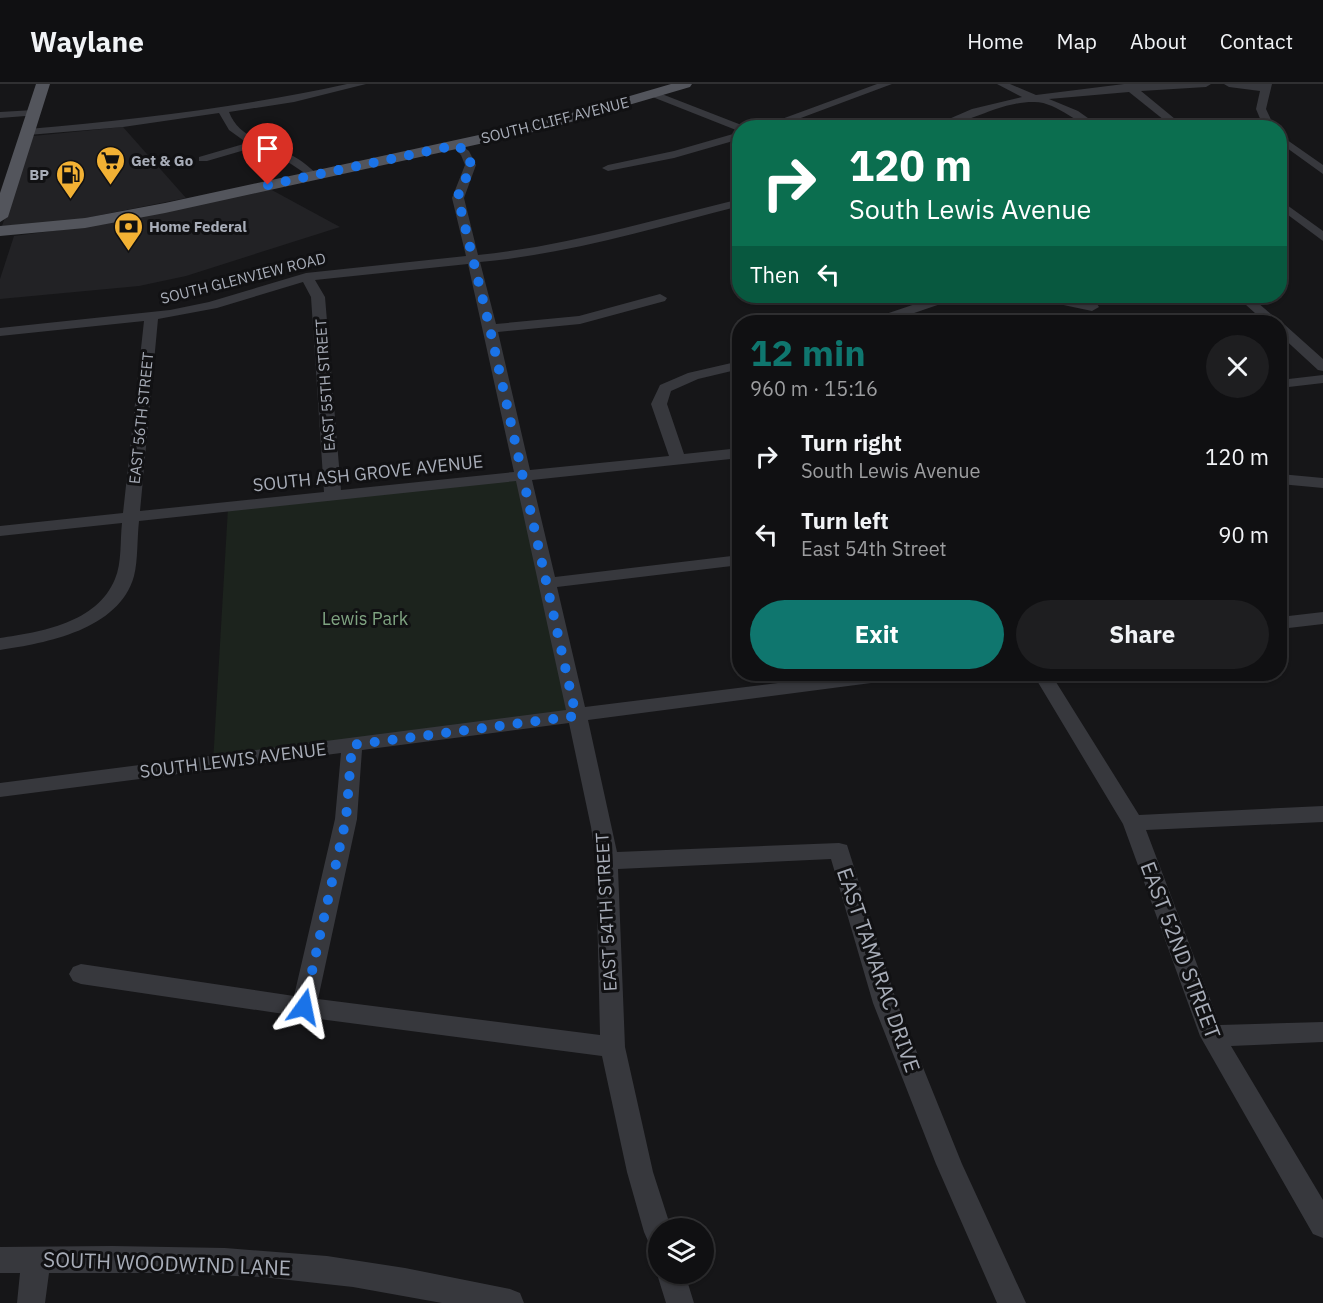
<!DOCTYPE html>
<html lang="en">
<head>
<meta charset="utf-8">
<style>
	:root { --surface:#101012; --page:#1e1e20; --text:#f1f3f6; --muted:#9c9d9f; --line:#303032; --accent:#0f766e }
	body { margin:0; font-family:"IBM Plex Sans",sans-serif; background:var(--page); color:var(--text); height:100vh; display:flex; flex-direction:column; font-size:22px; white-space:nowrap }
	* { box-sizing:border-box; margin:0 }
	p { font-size:20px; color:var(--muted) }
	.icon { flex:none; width:33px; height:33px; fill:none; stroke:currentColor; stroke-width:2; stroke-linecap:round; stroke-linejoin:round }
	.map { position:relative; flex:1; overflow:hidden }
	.sheet { position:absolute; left:732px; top:231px; width:555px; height:366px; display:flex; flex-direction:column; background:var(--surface); border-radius:24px; box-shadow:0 2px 4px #0004,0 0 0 2px var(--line) }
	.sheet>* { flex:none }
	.hud { position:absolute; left:732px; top:36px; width:555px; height:183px; border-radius:24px; box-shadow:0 2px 4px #0004,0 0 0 2px var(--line); background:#0b6e4f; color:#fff; overflow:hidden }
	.fabs { position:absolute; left:648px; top:1134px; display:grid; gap:12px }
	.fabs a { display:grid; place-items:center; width:66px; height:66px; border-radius:50%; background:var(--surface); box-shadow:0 2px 4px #0004,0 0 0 2px var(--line); font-size:30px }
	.pin { position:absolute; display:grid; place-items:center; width:51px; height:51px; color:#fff; margin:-62px -26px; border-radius:50% 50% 50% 0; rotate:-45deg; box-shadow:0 0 6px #0007 }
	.pin .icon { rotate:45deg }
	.me { position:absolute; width:66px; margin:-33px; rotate:12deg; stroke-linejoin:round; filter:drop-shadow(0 0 4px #0008) }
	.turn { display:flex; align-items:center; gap:21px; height:126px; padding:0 18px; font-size:27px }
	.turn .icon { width:78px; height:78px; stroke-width:2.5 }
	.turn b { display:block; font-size:42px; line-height:51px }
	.then { display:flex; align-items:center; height:57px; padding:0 18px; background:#0003; gap:12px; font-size:22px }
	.round { display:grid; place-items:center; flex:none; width:63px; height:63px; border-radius:32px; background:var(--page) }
	.overview { display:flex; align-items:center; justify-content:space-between; height:102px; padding:0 18px }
	h1 { font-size:36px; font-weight:800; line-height:45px; color:var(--accent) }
	.primary-button { display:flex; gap:12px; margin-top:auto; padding:12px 18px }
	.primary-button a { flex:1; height:69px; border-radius:36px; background:var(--accent); color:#fff; font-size:24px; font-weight:800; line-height:69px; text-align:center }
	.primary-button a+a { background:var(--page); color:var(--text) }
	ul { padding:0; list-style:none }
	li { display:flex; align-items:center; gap:18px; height:78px; padding:0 18px }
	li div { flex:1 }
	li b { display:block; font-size:22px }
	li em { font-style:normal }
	header { display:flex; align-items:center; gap:36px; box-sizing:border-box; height:84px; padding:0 30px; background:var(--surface); border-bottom:2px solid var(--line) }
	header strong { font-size:28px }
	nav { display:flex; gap:33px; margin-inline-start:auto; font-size:21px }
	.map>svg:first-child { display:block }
	.built { fill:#222225 }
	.green { fill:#1c231d }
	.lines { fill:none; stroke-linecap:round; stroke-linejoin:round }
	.minor { fill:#37383d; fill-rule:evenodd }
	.major { fill:#53555c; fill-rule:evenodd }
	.route { stroke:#1a73e8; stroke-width:10; stroke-dasharray:0 18 }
	.labels { text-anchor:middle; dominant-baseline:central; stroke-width:6; stroke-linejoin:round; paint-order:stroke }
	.far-street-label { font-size:15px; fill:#a8adb8; stroke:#111113 }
	.far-poi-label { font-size:15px; font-weight:bold; fill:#a8adb8; stroke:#111113; text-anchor:start }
	.street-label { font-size:18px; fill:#a8adb8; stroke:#111113 }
	.park-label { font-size:18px; fill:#7fa381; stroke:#111113 }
	.near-street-label { font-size:21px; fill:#a8adb8; stroke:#111113 }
</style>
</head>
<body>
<header>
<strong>Waylane</strong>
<nav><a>Home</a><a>Map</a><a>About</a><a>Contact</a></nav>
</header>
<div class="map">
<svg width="1323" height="1219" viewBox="0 0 1323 1219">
	<rect width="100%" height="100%" fill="#161618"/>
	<path class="built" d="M123 43 186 114 71 137 2 142 33 52Z
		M270 105 340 143 186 192 139 202 0 215V195L14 152 105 140Z"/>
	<path class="green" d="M522 392 576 631 213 679 228 424Z"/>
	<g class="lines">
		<path class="minor" d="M347 0H366L294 18 229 28C239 55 270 59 293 72 301 76 309 83 316 89L318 91 312 94 285 76 255 63 207 77H199V73L247 59 229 46 219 29 123 43 28 51 23 48 28 45C135 36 242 23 347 0Z
			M877 0H892L774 44H757Z
			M997 0H1010L1036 11 1124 0H1211L1206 3 1141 7 1186 44H1174L1129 8 1049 15 1078 27 1102 44C1078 44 1058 17 1033 18 996 18 963 44 928 44L972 25 1022 13Z
			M1224 0H1272L1266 25 1275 44H1264L1256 25 1260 7 1229 3Z
			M654 7 744 42 745 44 736 46 650 12 649 10Z
			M34 26 39 29 38 31 0 34V28Z
			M740 48V55L674 74 608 87 602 84 608 81 674 67Z
			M1280 51 1323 81V90L1280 59Z
			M457 58 469 67 476 81 464 114 478 171C567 162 653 136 740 115V122C654 144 569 170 480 178L496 240 579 232 660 210 667 214 665 217 580 240 498 248 530 386 669 372 651 320 660 301 688 289 740 277V285L698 295 671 307 667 320 684 370 740 364V374L532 396 555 493 740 471V481L557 503 585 623 850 590H904L901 594 894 596 588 636 617 768 839 759 847 761 897 919 962 1080 1026 1219H997L936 1080 873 919 831 775 618 785 625 963 653 1088 671 1144H658V1161L648 1157 644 1148 627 1088 602 972 304 933 81 900 73 897 69 890 73 883 81 880 294 912 335 735 341 669 0 713V699L566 626 516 397 139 437C137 455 138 476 134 492 119 546 46 559 0 566V554C41 548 97 539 115 495 122 479 120 456 122 439L0 452V442L123 429 144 237 0 252V244L170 226 209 218 306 189 466 172 452 114 465 81 461 71 451 61ZM468 180 514 388 341 406 325 213 315 196ZM303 198 311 213 324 408 140 427 158 235 217 224ZM569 639 591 743 596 777 600 951 318 915 357 735 362 666Z
			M1280 116 1323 147V157L1280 125Z
			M939 212H957L955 215 888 238H869L871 235Z
			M1033 212H1057L1097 220 1099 223 1092 227 1035 215Z
			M1236 212H1250L1280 238H1265Z
			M1280 240 1285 241 1323 275V287L1318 286 1280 251Z
			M1323 291V299L1280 304V296Z
			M1280 390 1323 394V404L1280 400Z
			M1323 528V540L1280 545V533Z
			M1033 590H1051L1139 731 1323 722V738L1146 746 1220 941 1323 938V958L1231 962 1323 1116V1154L1313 1150 1200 952 1123 740Z
			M112 1162 225 1164 327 1172 405 1184 510 1205 520 1209 524 1219H442L353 1203 262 1193 150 1189H49L45 1219H17L20 1189H0V1163Z
			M658 1186V1190H685L694 1219H666L657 1190Z"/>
		<path class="major" d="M36 0H50L8 133 0 138V109Z
			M671 0H692L690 3 547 45 165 129 85 144 0 152V142L85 134 165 119 544 37Z"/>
	</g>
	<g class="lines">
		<path class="route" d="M268 101 457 61 468 70 472 85 460 103 458 114 490 245 576 632 352 661 346 735 304 923"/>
	</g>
	<defs>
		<symbol id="supermarket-pin" viewBox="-11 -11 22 30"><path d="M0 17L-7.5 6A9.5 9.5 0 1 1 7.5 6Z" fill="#f2b134" stroke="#111113"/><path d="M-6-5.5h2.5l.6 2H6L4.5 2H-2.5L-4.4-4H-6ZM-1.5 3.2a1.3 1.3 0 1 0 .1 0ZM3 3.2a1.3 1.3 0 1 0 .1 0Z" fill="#111"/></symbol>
		<symbol id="fuel-pin" viewBox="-11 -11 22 30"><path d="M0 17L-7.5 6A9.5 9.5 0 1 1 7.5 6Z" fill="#f2b134" stroke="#111113"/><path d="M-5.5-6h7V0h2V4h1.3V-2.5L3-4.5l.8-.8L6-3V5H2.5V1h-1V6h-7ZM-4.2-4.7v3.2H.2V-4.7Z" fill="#111"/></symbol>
		<symbol id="bank-pin" viewBox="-11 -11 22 30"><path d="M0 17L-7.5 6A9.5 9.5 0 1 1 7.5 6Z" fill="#f2b134" stroke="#111113"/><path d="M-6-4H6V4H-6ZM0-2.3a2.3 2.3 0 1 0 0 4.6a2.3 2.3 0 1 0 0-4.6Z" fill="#111"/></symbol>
	</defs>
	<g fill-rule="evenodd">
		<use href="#supermarket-pin" x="94" y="60" width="33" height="45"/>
		<use href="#fuel-pin" x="54" y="74" width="33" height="45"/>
		<use href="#bank-pin" x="112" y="126" width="33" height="45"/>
	</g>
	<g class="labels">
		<g class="far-street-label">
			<text transform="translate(555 36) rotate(-14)">SOUTH CLIFF AVENUE</text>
			<text transform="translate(243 194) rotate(-14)">SOUTH GLENVIEW ROAD</text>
			<text transform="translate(325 301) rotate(-94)">EAST 55TH STREET</text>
			<text transform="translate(141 334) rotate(-84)">EAST 56TH STREET</text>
		</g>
		<g class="far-poi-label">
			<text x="131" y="76">Get &amp; Go</text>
			<text x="49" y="90" text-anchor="end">BP</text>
			<text x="149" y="142">Home Federal</text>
		</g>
		<g class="street-label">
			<text transform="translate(368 389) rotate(-6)">SOUTH ASH GROVE AVENUE</text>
			<text transform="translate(233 676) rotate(-7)">SOUTH LEWIS AVENUE</text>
			<text transform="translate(606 828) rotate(-93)">EAST 54TH STREET</text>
		</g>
		<g class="park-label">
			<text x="365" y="534">Lewis Park</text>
		</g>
		<g class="near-street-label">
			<text transform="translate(1181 866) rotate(69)">EAST 52ND STREET</text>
			<text transform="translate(879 886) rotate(71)">EAST TAMARAC DRIVE</text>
			<text transform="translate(167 1179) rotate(2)">SOUTH WOODWIND LANE</text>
		</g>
	</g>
</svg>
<div class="fabs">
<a><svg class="icon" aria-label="layers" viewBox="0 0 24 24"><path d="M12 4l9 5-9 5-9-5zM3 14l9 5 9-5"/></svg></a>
</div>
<div class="pin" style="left:268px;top:101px;background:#d93025"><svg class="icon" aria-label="arrive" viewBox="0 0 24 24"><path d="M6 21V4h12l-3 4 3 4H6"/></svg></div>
<svg class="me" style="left:304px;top:923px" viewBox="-20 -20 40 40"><path d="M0-17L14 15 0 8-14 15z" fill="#1a73e8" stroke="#fff" stroke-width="4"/></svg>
<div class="hud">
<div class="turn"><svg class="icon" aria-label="right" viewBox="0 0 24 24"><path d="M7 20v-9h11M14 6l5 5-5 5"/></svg><div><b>120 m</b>South Lewis Avenue</div></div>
<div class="then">Then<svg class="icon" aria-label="left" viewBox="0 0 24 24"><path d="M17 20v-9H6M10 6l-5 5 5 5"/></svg></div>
</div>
<section class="sheet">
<div class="overview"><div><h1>12 min</h1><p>960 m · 15:16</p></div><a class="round"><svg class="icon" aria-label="close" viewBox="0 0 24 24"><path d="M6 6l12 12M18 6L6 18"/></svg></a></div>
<ul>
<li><svg class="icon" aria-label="right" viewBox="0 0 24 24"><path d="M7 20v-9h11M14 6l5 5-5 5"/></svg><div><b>Turn right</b><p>South Lewis Avenue</p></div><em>120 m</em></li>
<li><svg class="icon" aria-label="left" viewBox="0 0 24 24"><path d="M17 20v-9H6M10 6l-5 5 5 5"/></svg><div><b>Turn left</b><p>East 54th Street</p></div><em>90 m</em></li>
</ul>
<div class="primary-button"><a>Exit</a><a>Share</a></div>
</section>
</div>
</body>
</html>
